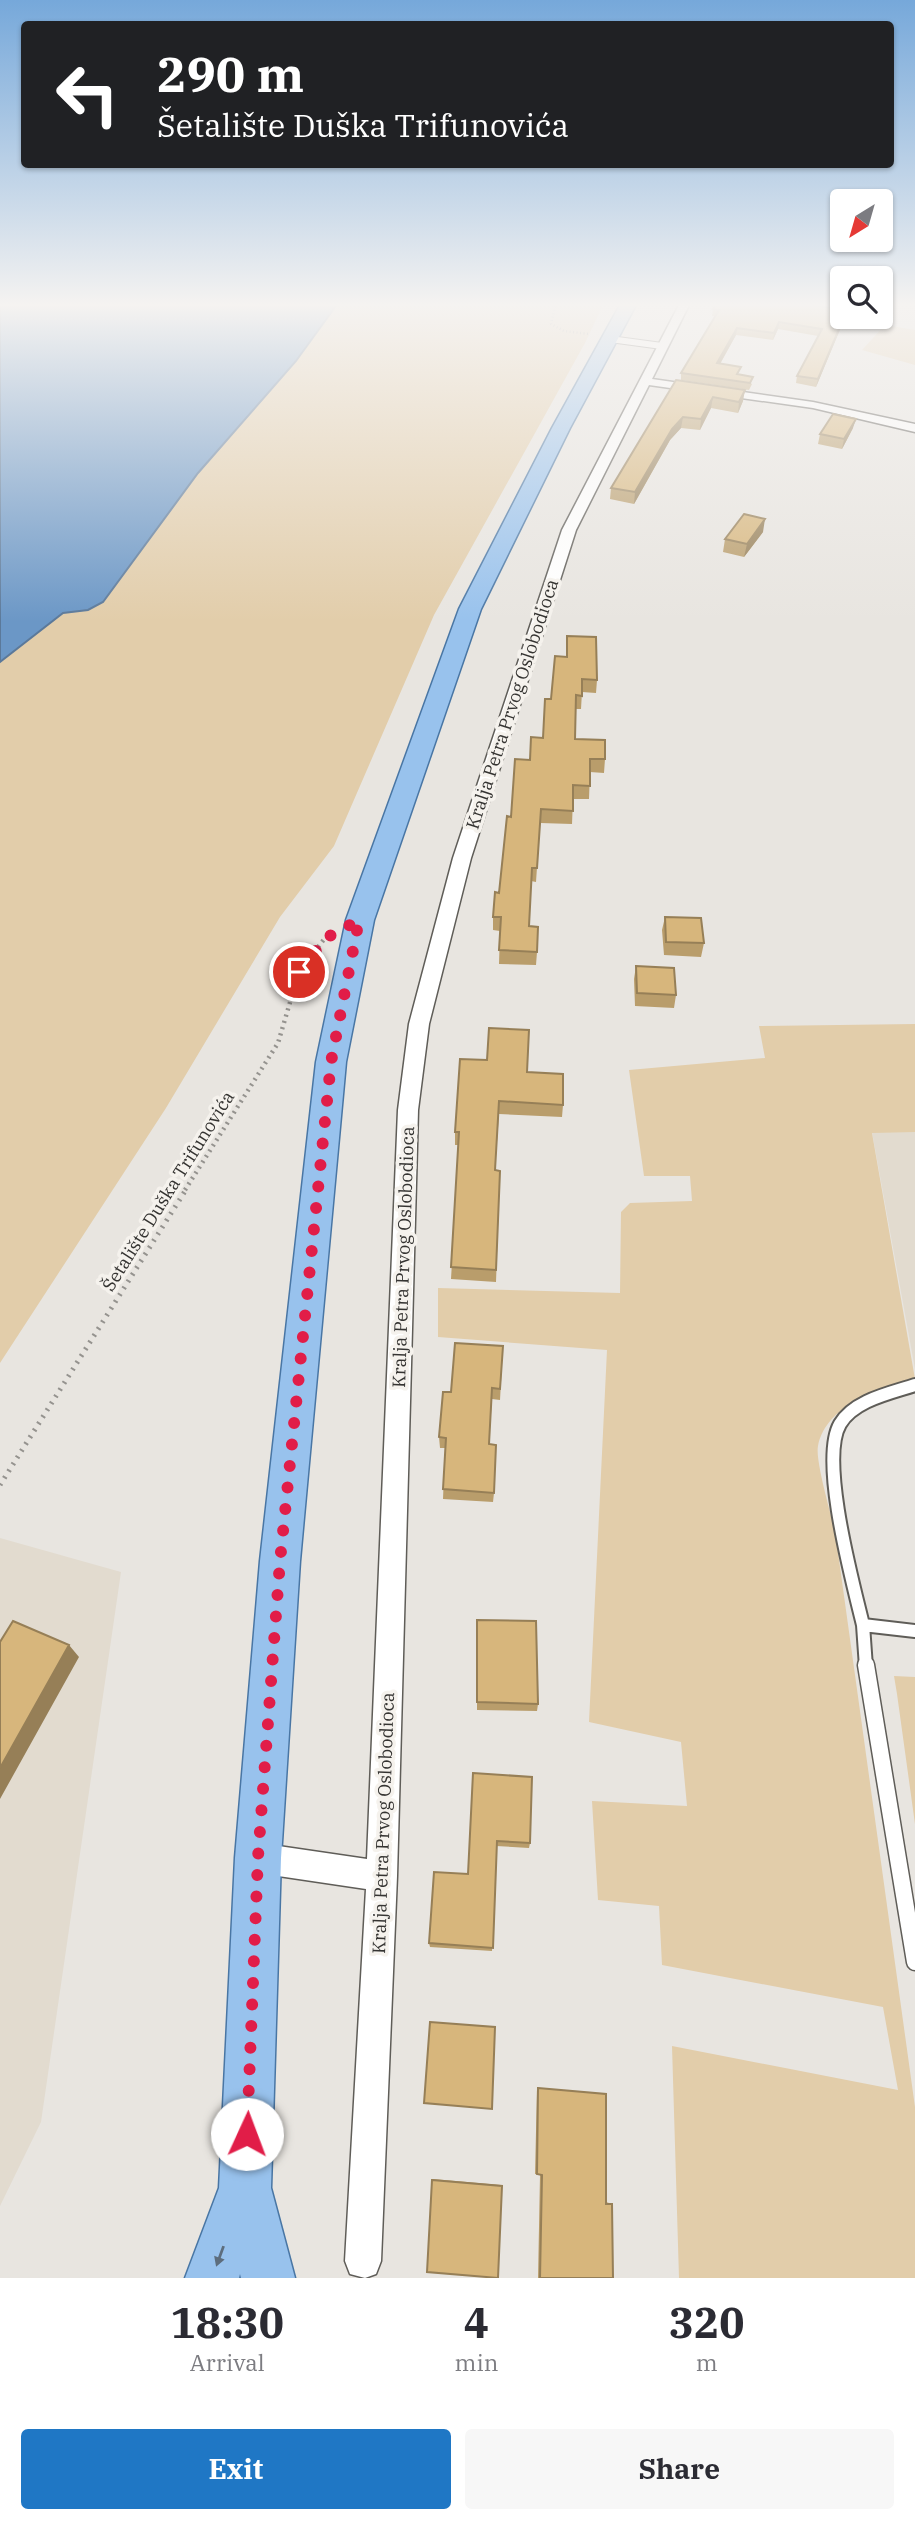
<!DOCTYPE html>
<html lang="en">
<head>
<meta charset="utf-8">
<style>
	:root { --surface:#fff; --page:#f7f7f7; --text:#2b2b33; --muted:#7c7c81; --accent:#1f77c5 }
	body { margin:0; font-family:"IBM Plex Serif",serif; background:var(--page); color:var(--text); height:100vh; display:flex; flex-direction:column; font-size:26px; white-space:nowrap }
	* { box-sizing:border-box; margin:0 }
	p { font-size:23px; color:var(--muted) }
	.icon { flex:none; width:38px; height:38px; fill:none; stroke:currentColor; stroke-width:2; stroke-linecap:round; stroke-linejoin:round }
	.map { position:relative; height:2278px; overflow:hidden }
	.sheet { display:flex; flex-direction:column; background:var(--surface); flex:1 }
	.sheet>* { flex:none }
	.guide { position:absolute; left:21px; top:21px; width:873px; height:147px; border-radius:7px; box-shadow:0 2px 5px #0004; background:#202124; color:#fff; overflow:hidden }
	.needle { width:46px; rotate:217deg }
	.fabs { position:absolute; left:830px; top:189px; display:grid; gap:14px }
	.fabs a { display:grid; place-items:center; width:63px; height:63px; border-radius:7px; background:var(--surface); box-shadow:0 2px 5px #0004; font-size:35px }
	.pin { position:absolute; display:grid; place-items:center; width:60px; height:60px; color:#fff; margin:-30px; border:4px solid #fff; border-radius:50%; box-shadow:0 2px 7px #0007 }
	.me { position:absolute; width:77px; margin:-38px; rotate:2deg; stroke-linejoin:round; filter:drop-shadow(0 0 5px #0008) }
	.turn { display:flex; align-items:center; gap:24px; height:147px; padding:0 21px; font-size:32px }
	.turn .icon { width:91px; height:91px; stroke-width:2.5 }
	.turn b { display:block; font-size:49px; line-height:60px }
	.eta { display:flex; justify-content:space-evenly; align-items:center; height:119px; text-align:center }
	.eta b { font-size:42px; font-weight:700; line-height:49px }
	.button { display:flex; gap:14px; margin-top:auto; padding:14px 21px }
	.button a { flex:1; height:80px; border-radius:7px; background:var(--accent); color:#fff; font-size:28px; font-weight:700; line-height:80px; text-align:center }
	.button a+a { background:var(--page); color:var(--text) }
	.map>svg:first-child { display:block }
	.built { fill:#e2dbcf }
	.green { fill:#e2cdaa }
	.water { fill:#6b97c6; stroke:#5b799a; stroke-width:2 }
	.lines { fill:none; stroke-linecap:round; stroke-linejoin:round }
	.service-far2-casing { stroke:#5f5d58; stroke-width:8 }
	.service-far1-casing { stroke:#5f5d58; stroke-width:16 }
	.service-casing { stroke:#5f5d58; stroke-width:19 }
	.minor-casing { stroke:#5f5d58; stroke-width:3 }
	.primary-casing { stroke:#4976a4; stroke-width:3 }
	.path-far2 { stroke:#95938f; stroke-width:2.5; stroke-dasharray:1 2.5; stroke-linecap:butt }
	.path-far1 { stroke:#95938f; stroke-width:4.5; stroke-dasharray:2 4.5; stroke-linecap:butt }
	.path { stroke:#95938f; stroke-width:5; stroke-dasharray:2 6; stroke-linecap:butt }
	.service-far2 { stroke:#fff; stroke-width:6 }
	.service-far1 { stroke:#fff; stroke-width:12 }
	.service { stroke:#fff; stroke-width:16 }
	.minor { fill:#fff; fill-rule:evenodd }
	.primary { fill:#98c2ed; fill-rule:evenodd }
	.wall { fill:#b99d6b }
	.shaded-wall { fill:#967f57 }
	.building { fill:#d7b67c; stroke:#967f57; stroke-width:2 }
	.oneway { fill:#5d6d7d }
	.route { stroke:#e11d48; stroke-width:12; stroke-dasharray:0 21.6 }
	.labels { text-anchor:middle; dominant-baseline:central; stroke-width:7; stroke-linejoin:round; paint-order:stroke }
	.street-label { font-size:18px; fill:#353432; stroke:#f5f2ed }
</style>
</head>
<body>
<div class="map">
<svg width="915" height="2278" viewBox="0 0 915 2278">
	<rect width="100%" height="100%" fill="#e8e5e0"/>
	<path class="built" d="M872 1132H915V1369Z
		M0 1538 121 1572 41 2122 0 2206Z"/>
	<path class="green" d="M338 303H604L585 343 434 615 334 846 280 917 166 1108 0 1363V662L63 613 88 610 103 602 198 473 296 361Z
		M885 325 915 330V365L862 350Z
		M915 1024V1132L872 1133 915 1379C879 1391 827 1403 818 1446 815 1460 831 1514 835 1531L915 2107V2278H679L672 2046 898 2090 883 2007 662 1965 659 1906 598 1900 592 1801 687 1806 681 1742 589 1722 607 1350 438 1337V1288L620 1293 621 1212 630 1203 692 1201 690 1176H644L629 1070 765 1058 759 1026Z
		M894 1676 915 1677V1824L897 1694Z"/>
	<path class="water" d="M0 303H338L296 361 198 473 103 602 88 610 63 613 0 662Z"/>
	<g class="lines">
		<defs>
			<path id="service-far2" d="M610 339 662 346"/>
			<path id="service-far1" d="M863 1625C853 1583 819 1460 840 1424 854 1400 891 1393 915 1385
				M866 1667 863 1625 915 1631"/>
			<path id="service" d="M866 1665 915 1962"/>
			<path id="minor" d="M680 303H690L652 379 813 402 915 424V432L813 408 649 385 576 530 471 858 429 1024 418 1110 397 1876 381 2261 376 2274 365 2278 350 2274 345 2261 366 1889 258 1873 247 1869 243 1858 247 1847 258 1843 367 1859 398 1110 409 1024 453 858 562 530Z"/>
			<path id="primary" d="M621 303H637L570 428 481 609 374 920 346 1062 300 1561 281 1858 271 2188 295 2278H241L240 2274 239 2278H185L219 2188 235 1858 260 1561 316 1062 346 920 459 609 552 428Z"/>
		</defs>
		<use href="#service-far2" class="service-far2-casing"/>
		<use href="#service-far1" class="service-far1-casing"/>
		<use href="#service" class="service-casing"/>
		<use href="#minor" class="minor-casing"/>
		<use href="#primary" class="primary-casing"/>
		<path class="path-far2" d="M556 303 551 324 564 331 589 334"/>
		<path class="path-far1" d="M185 1190 278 1043 299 972 325 938 332 935"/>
		<path class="path" d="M0 1485 187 1188"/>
		<use href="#service-far2" class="service-far2"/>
		<use href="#service-far1" class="service-far1"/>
		<use href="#service" class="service"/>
		<use href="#minor" class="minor"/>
		<use href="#primary" class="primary"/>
	</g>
	<path class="wall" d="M812 305 845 318 816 387 796 383 797 376 818 336 778 329 773 340 736 335 720 364 739 375 752 384 749 390 681 380V373L715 316H712L713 309Z
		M676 380 743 401 738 413 711 408 700 430 681 428 670 440 634 504 610 499 611 488Z
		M853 428 842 449 818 444 820 434Z
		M763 532 744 557 723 552 725 539Z
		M567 636 597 680 596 693 582 692 581 709H576L575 739 605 759 604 773 590 772 589 799H573L572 824 540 823 536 882 531 881 529 926 537 952 536 965 499 964 500 931 493 930V917L499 893 511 817 530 760 543 738 566 657Z
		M665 917 704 943 701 957 664 955 662 930Z
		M636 966 676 995 674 1008 635 1006 634 979Z
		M527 1072 563 1105 562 1117 499 1114 495 1170 500 1171 496 1282 451 1279 459 1145H455V1132Z
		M503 1346 500 1400 492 1399 489 1444 494 1493 493 1502 443 1499 445 1448H440L439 1437Z
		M477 1620 538 1704 537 1711 477 1710Z
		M473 1773 530 1843 529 1848 496 1846 492 1951 430 1947 429 1943 468 1874Z
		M538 2088 606 2202 612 2204 613 2278H538L540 2175 535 2174 537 2089Z
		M433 2179 501 2185 502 2186 432 2180Z"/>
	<path class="shaded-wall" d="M844 317H845L816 387 818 379Z
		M779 322 778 329 773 340 774 333Z
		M737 328 736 335 716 371 717 363Z
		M745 390 743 401 738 413 739 402Z
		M713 397 711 408 700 430 701 419Z
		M683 417 681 428 670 440 634 504 635 492 672 429Z
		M856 419 853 428 842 449 844 439Z
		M765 519 763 532 744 557 747 544Z
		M69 1645 79 1657 0 1799V1768Z"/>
	<path class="building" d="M716 303H811L810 304 842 310V317H844L818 379 797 376 822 329 779 322 774 333 737 328 717 363 741 367 737 374 753 377 750 383 681 373 719 310 713 309Z
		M676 380 745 390 739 402 713 397 701 419 683 417 672 429 635 492 611 488Z
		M833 414 856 419 844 439 820 434Z
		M744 514 765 519 747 544 725 539Z
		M567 636 596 637 597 680 582 679V696L576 695 575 739 605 740V759H590V786L573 785V811L541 809 537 868H532L529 926 538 927 537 952 499 950 501 917H493L495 892 499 893 507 816 511 817 515 759 530 760 531 737 543 738 545 699H551L555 656 567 657Z
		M665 917 701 918 704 943 666 942Z
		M636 966 674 968 676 995 637 993Z
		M489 1028 529 1030 527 1072 563 1074V1105L499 1101 495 1170 500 1171 496 1270 451 1267 459 1132H455L460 1059 487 1060Z
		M455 1343 503 1346 500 1389 492 1388 489 1444 496 1445 494 1493 443 1489 446 1438 439 1437 443 1392H451Z
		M477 1620 536 1621 538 1704 477 1702Z
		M13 1621 69 1645 0 1768V1642Z
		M473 1773 532 1777 530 1843 497 1841 493 1948 429 1943 434 1872 468 1874Z
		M430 2022 495 2027 492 2109 424 2103Z
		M538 2088 606 2094V2204H612L613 2278H540L542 2175 537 2174Z
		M432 2180 502 2186 498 2278 427 2272Z"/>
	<defs><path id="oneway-solid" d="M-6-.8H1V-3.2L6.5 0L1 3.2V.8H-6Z" transform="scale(1.75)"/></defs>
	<use class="oneway" href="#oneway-solid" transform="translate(220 2256) rotate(110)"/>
	<linearGradient id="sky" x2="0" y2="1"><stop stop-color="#76a8da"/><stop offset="0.49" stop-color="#f5f3f1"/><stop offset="1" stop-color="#f5f3f1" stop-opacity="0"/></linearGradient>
	<rect width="915" height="622" fill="url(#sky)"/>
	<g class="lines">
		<path class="route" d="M247 2134 258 1857 280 1561 331 1062 359 920 326 938 299 972"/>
	</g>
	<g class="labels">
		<g class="street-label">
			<text transform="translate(512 704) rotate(-72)">Kralja Petra Prvog Oslobodioca</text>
			<text transform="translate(168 1191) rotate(-58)">Šetalište Duška Trifunovića</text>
			<text transform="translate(403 1257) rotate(-88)">Kralja Petra Prvog Oslobodioca</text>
			<text transform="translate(383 1823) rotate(-88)">Kralja Petra Prvog Oslobodioca</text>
		</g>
	</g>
</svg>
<div class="fabs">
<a><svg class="needle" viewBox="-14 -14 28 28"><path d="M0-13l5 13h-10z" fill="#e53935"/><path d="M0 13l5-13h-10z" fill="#7c7c81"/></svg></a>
<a><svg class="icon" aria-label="search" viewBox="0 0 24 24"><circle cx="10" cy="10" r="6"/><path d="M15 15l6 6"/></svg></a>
</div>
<div class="pin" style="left:299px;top:972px;background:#d93025"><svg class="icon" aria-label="arrive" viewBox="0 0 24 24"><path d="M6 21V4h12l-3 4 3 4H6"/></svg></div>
<svg class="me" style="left:247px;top:2134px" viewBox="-20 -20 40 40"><circle r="19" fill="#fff"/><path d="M0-13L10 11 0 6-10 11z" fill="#e11d48"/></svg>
<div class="guide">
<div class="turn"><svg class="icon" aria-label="left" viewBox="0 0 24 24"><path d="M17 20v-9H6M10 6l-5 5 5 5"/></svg><div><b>290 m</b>Šetalište Duška Trifunovića</div></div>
</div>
</div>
<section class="sheet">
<div class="eta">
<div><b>18:30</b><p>Arrival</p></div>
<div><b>4</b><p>min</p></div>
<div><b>320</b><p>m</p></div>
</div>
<div class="button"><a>Exit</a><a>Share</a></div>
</section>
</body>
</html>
